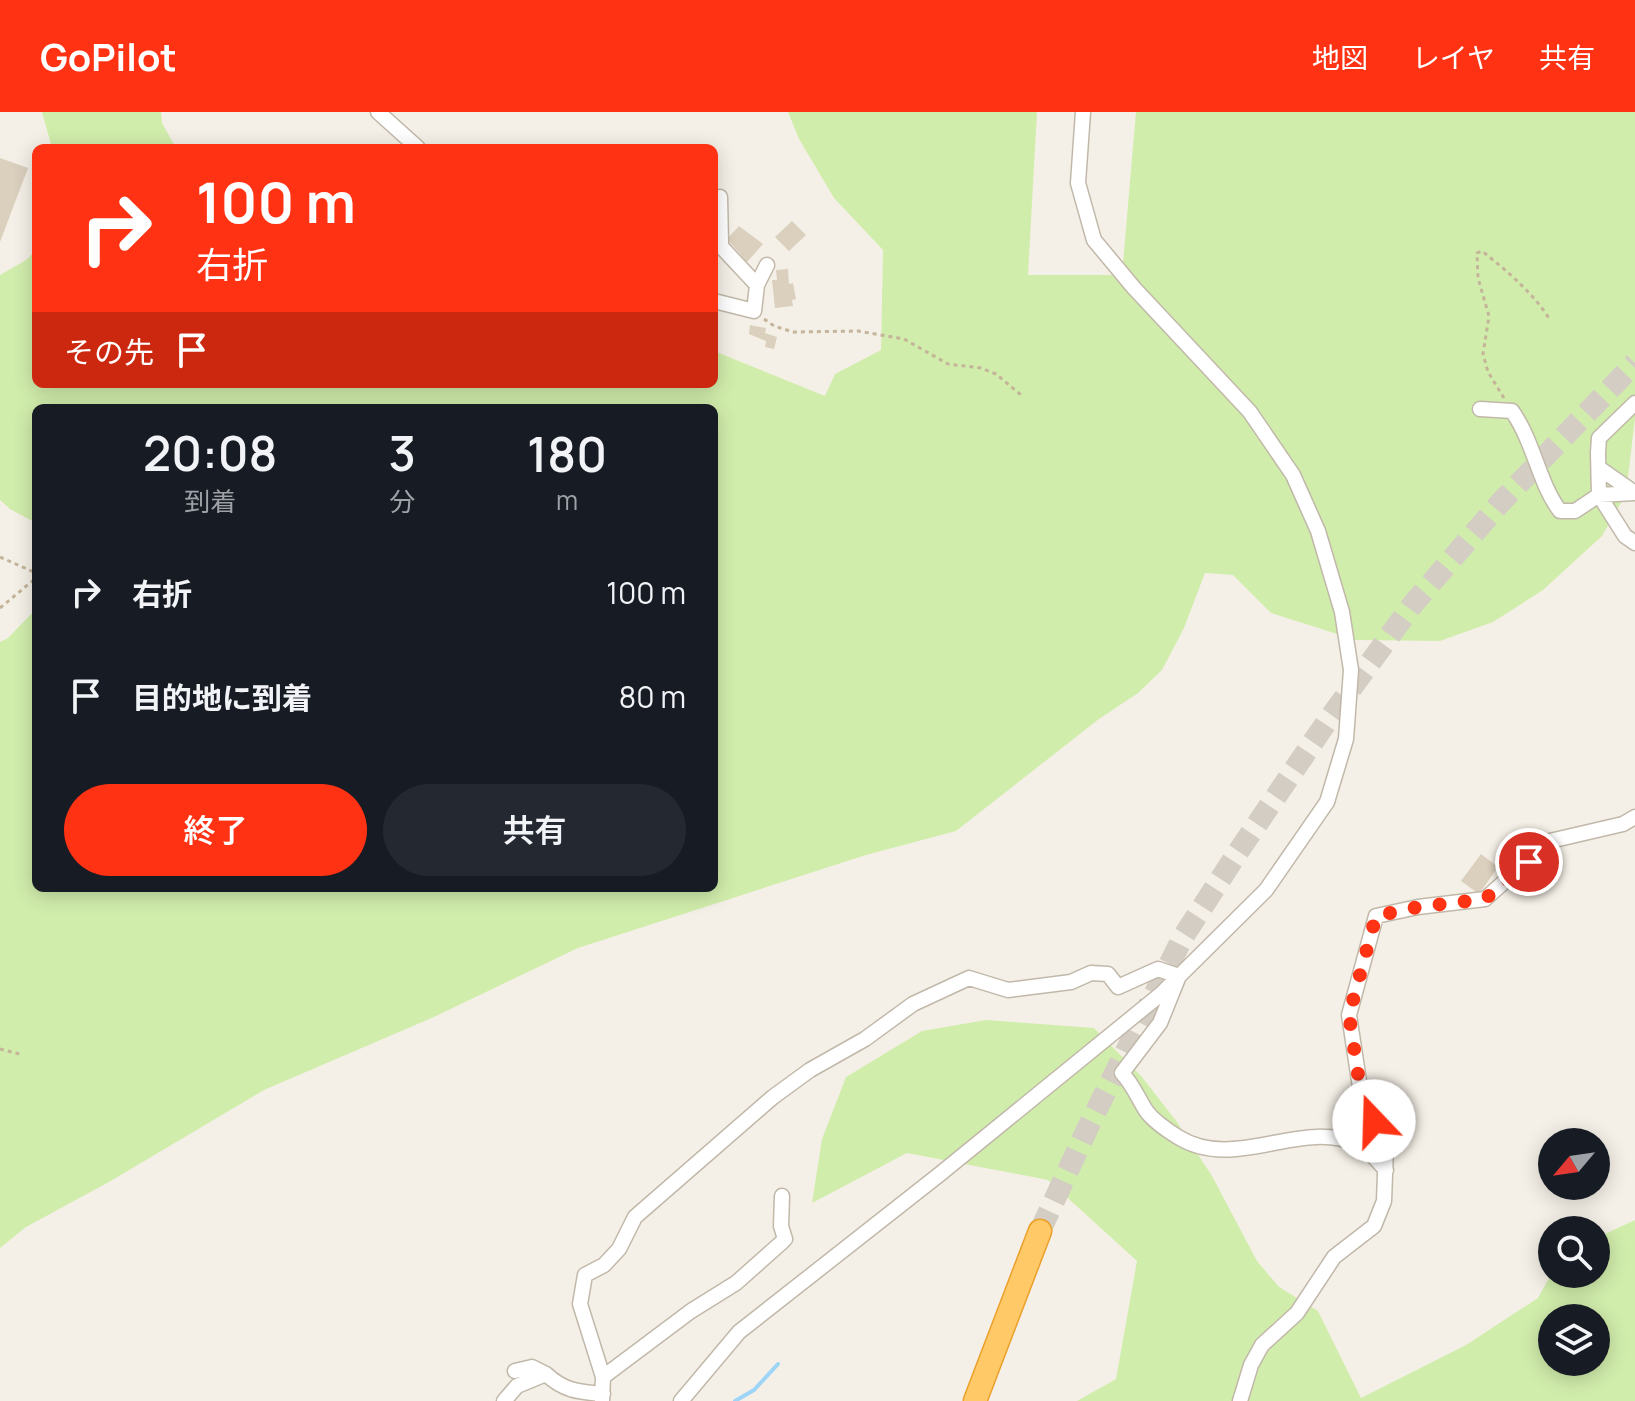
<!DOCTYPE html>
<html lang="ja">
<head>
<meta charset="utf-8">
<style>
	:root { --surface:#171b24; --page:#242831; --text:#f1f3f6; --muted:#9ea1a6; --accent:#ff3214 }
	body { margin:0; font-family:Manrope,"Noto Sans JP",sans-serif; background:var(--page); color:var(--text); height:100vh; display:flex; flex-direction:column; font-size:30px; white-space:nowrap }
	* { box-sizing:border-box; margin:0 }
	p { font-size:26px; color:var(--muted) }
	.icon { flex:none; width:44px; height:44px; fill:none; stroke:currentColor; stroke-width:2; stroke-linecap:round; stroke-linejoin:round }
	.map { position:relative; flex:1; overflow:hidden }
	.drawer { position:absolute; left:32px; top:292px; width:686px; height:488px; display:flex; flex-direction:column; background:var(--surface); border-radius:12px; box-shadow:0 4px 20px #0003 }
	.drawer>* { flex:none }
	.hud { position:absolute; left:32px; top:32px; width:686px; height:244px; border-radius:12px; box-shadow:0 4px 20px #0003; background:#ff3214; color:#fff; overflow:hidden }
	.needle { width:52px; rotate:241deg }
	.fabs { position:absolute; left:1538px; top:1016px; display:grid; gap:16px }
	.fabs a { display:grid; place-items:center; width:72px; height:72px; border-radius:50%; background:var(--surface); box-shadow:0 4px 20px #0003; font-size:40px }
	.pin { position:absolute; display:grid; place-items:center; width:68px; height:68px; color:#fff; margin:-34px; border:4px solid #fff; border-radius:50%; box-shadow:0 2px 8px #0007 }
	.me { position:absolute; width:88px; margin:-44px; rotate:339deg; stroke-linejoin:round; filter:drop-shadow(0 0 6px #0008) }
	.turn { display:flex; align-items:center; gap:28px; height:168px; padding:0 32px; font-size:36px }
	.turn .icon { width:104px; height:104px; stroke-width:2.5 }
	.turn b { display:block; font-size:56px; line-height:68px }
	.then { display:flex; align-items:center; height:76px; padding:0 32px; background:#0003; gap:16px; font-size:30px }
	.eta { display:flex; justify-content:space-evenly; align-items:center; height:136px; text-align:center }
	.eta b { font-size:48px; font-weight:600; line-height:56px }
	.action { display:flex; gap:16px; margin-top:auto; padding:16px 32px }
	.action a { flex:1; height:92px; border-radius:48px; background:var(--accent); color:#fff; font-size:32px; font-weight:600; line-height:92px; text-align:center }
	.action a+a { background:var(--page); color:var(--text) }
	ul { padding:0; list-style:none }
	li { display:flex; align-items:center; gap:24px; height:104px; padding:0 32px }
	li div { flex:1 }
	li b { display:block; font-size:30px }
	li em { font-style:normal }
	header { display:flex; align-items:center; gap:48px; box-sizing:border-box; height:112px; padding:0 40px; background:var(--accent); color:#fff }
	header strong { font-size:38px }
	nav { display:flex; gap:44px; margin-inline-start:auto; font-size:28px }
	.map>svg:first-child { display:block }
	.green { fill:#d1edac; fill-rule:evenodd }
	.lines { fill:none; stroke-linecap:round; stroke-linejoin:round }
	.stream { stroke:#9ed5f7; stroke-width:4 }
	.building { fill:#dbcfbe }
	.highway-tunnel { stroke:#d3cdc3; stroke-width:22; stroke-dasharray:22 11; stroke-linecap:butt }
	.minor-casing { stroke:#c1b8a9; stroke-width:17 }
	.highway-casing { stroke:#eba02b; stroke-width:25 }
	.path { stroke:#c4b499; stroke-width:3; stroke-dasharray:4 4; stroke-linecap:butt }
	.minor { stroke:#fff; stroke-width:14 }
	.highway { stroke:#ffc968; stroke-width:22 }
	.route { stroke:#ff3214; stroke-width:14; stroke-dasharray:0 25.2 }
</style>
</head>
<body>
<header>
<strong>GoPilot</strong>
<nav><a>地図</a><a>レイヤ</a><a>共有</a></nav>
</header>
<div class="map">
<svg width="1635" height="1289" viewBox="0 0 1635 1289">
	<rect width="100%" height="100%" fill="#f5f0e7"/>
	<path class="green" d="M42 0H161L162 11 176 36H52Z
		M788 0H1037L1028 163H1122L1136 0H1635V306L1626 382 1602 424 1543 478 1493 510 1440 529 1356 528 1271 501 1233 463 1205 461 1184 516 1162 558 1138 581 1099 607 956 719 866 743 578 836 434 905 264 978 109 1070 26 1115 0 1136V530L8 526 36 497V776H714V296H36V411L10 397 0 388V163L26 148 36 138V272H714V239L825 284 835 262 881 238 883 138 834 86 799 27Z
		M986 908 1094 916 1142 965 1177 1010 1212 1064 1257 1149 1279 1175 1318 1199 1361 1286 1466 1233 1538 1186 1552 1161 1596 1162V1126L1635 1108V1289H1077L1116 1267 1137 1149 1048 1068 907 1041 812 1091 822 1027 846 965 922 919ZM1552 1206H1596V1250H1552Z"/>
	<g class="lines">
		<path class="stream" d="M735 1289 754 1278 778 1252"/>
	</g>
	<path class="building" d="M0 46 28 56 0 130Z
		M792 109 806 123 789 139 775 125Z
		M739 114 763 132 747 150 727 127Z
		M788 157 789 172 793 171 796 187 792 188 793 194 775 196 772 168H777L776 158Z
		M750 213 766 216 765 221 777 225 774 237 765 235 766 229 749 222Z
		M1481 742 1498 755 1479 782 1461 769Z"/>
	<g class="lines">
		<path class="highway-tunnel" d="M1040 1119 1090 1011 1183 825 1238 740 1326 611 1413 492 1501 390 1635 251"/>
		<defs>
			<path id="minor" d="M378 0 418 36
				M720 85 721 132
				M714 127 757 173
				M714 189 754 199 757 173 767 153
				M1635 291 1599 326 1598 341 1599 383 1625 424 1635 431
				M1480 297 1512 299C1534 330 1539 372 1560 399H1575L1599 383 1635 381
				M1599 356 1635 381
				M515 1259 532 1255 546 1262
				M603 1265 691 1199 736 1171 781 1131 785 1127 781 1114 782 1084
				M504 1289 517 1274 546 1262C564 1279 579 1280 603 1282
				M602 1289 603 1265 580 1192 585 1163 604 1153 619 1137 635 1105 773 985 810 958 865 927 913 892 969 866 1008 878 1071 870 1091 861 1108 862 1118 875 1158 857 1179 864 1160 911 1122 961C1133 973 1137 984 1145 997 1151 1007 1168 1019 1178 1025 1236 1061 1301 1005 1359 1033 1369 1037 1378 1050 1386 1058
				M681 1289 739 1220 940 1062 1161 882 1266 778 1327 690 1346 627 1351 558 1342 500 1318 419 1293 363 1250 300 1134 176 1094 128 1078 71 1083 0
				M1240 1289 1251 1253 1262 1233 1297 1201 1334 1145 1374 1114 1384 1089 1386 1035 1361 982 1349 903 1376 804 1418 795 1485 787 1550 729 1623 712 1635 705"/>
			<path id="highway" d="M975 1289 1040 1119"/>
		</defs>
		<use href="#minor" class="minor-casing"/>
		<use href="#highway" class="highway-casing"/>
		<path class="path" d="M764 207 774 214 793 220 858 219 904 227 948 252 981 256 996 262 1021 283
			M1504 286 1488 260 1483 242 1489 204 1478 166 1477 141 1482 139C1507 159 1531 179 1549 206
			M0 445 36 461
			M0 496 36 466
			M0 937 23 943"/>
		<use href="#minor" class="minor"/>
		<use href="#highway" class="highway"/>
	</g>
	<g class="lines">
		<path class="route" d="M1374 1009 1361 982 1349 903 1376 804 1418 795 1485 787 1529 750"/>
	</g>
</svg>
<div class="fabs">
<a><svg class="needle" viewBox="-14 -14 28 28"><path d="M0-13l5 13h-10z" fill="#e53935"/><path d="M0 13l5-13h-10z" fill="#9ea1a6"/></svg></a>
<a><svg class="icon" aria-label="search" viewBox="0 0 24 24"><circle cx="10" cy="10" r="6"/><path d="M15 15l6 6"/></svg></a>
<a><svg class="icon" aria-label="layers" viewBox="0 0 24 24"><path d="M12 4l9 5-9 5-9-5zM3 14l9 5 9-5"/></svg></a>
</div>
<div class="pin" style="left:1529px;top:750px;background:#d93025"><svg class="icon" aria-label="arrive" viewBox="0 0 24 24"><path d="M6 21V4h12l-3 4 3 4H6"/></svg></div>
<svg class="me" style="left:1374px;top:1009px" viewBox="-20 -20 40 40"><circle r="19" fill="#fff"/><path d="M0-13L10 11 0 6-10 11z" fill="#ff3214"/></svg>
<div class="hud">
<div class="turn"><svg class="icon" aria-label="right" viewBox="0 0 24 24"><path d="M7 20v-9h11M14 6l5 5-5 5"/></svg><div><b>100 m</b>右折</div></div>
<div class="then">その先<svg class="icon" aria-label="arrive" viewBox="0 0 24 24"><path d="M6 21V4h12l-3 4 3 4H6"/></svg></div>
</div>
<section class="drawer">
<div class="eta">
<div><b>20:08</b><p>到着</p></div>
<div><b>3</b><p>分</p></div>
<div><b>180</b><p>m</p></div>
</div>
<ul>
<li><svg class="icon" aria-label="right" viewBox="0 0 24 24"><path d="M7 20v-9h11M14 6l5 5-5 5"/></svg><div><b>右折</b></div><em>100 m</em></li>
<li><svg class="icon" aria-label="arrive" viewBox="0 0 24 24"><path d="M6 21V4h12l-3 4 3 4H6"/></svg><div><b>目的地に到着</b></div><em>80 m</em></li>
</ul>
<div class="action"><a>終了</a><a>共有</a></div>
</section>
</div>
</body>
</html>
